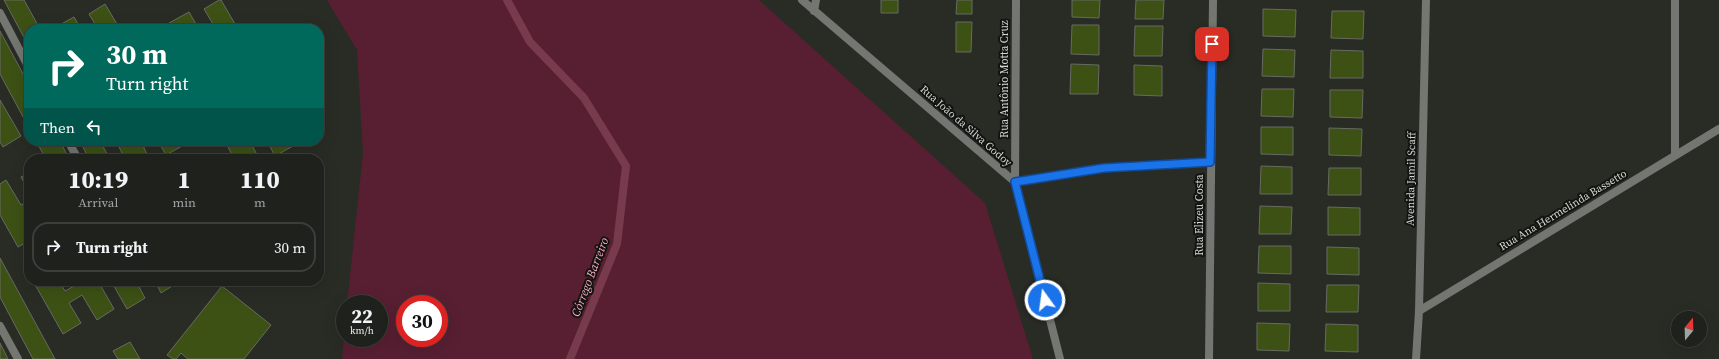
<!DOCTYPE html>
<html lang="en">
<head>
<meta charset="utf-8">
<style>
	:root { --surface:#1f211c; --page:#272925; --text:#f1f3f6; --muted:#a1a3a3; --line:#3c3e3b }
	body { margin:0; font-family:"Source Serif 4",serif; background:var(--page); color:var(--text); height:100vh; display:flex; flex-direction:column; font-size:15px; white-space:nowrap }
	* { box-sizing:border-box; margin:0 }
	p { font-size:13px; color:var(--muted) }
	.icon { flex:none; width:22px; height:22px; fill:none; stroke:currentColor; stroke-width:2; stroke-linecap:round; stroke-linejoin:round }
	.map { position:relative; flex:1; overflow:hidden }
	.details { position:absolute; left:24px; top:154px; width:300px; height:132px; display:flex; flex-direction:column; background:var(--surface); border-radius:16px; box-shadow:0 4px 16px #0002,0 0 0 1px var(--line) }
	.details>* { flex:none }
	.guide { position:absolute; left:24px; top:24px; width:300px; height:122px; border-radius:16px; box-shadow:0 4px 16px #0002,0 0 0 1px var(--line); background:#00695c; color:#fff; overflow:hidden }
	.needle { width:26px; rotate:19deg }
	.controls { position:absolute; left:1671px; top:311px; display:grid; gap:8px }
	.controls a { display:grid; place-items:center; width:36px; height:36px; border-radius:50%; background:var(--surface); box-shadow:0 4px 16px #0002,0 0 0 1px var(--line); font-size:20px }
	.speed { position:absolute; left:336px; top:295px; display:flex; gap:8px; font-size:20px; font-weight:700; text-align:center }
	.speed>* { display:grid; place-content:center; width:52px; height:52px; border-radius:50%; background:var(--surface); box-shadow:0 4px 16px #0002,0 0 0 1px var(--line); line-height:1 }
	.speed small { font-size:10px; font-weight:400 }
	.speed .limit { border:6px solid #d22; background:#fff; color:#111 }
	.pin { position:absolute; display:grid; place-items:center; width:34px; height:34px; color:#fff; margin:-17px; border-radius:8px; box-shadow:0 2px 6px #0006 }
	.me { position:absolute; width:44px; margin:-22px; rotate:346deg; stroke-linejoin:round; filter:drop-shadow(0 0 3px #0008) }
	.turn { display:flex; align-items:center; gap:14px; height:84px; padding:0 16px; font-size:18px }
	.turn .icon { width:52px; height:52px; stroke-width:2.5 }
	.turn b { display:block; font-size:28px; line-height:34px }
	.then { display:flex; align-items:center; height:38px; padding:0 16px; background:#0003; gap:8px; font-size:15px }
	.eta { display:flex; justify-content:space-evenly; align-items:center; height:68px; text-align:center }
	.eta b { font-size:24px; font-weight:800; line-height:28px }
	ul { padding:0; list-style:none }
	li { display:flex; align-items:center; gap:12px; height:50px; margin:0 8px 6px; padding:0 8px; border:2px solid var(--line); border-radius:16px }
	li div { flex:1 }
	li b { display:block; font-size:15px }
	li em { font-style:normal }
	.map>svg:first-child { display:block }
	.green { fill:#581f32; fill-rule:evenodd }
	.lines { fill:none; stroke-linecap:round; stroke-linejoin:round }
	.stream { stroke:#783b4e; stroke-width:8 }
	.building { fill:#3d5115; stroke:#676a62 }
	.service { stroke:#747672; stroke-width:8 }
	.minor { stroke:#747672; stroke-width:8 }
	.route-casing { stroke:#114b97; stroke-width:10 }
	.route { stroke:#1a73e8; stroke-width:7 }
	.labels { text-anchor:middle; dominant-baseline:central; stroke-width:4; stroke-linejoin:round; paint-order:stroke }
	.street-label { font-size:11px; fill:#d5d7d2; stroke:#131411 }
	.water-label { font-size:12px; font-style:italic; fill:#f9acc1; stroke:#131411 }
</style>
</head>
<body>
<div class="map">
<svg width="1719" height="359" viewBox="0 0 1719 359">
	<rect width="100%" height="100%" fill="#292c25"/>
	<path class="green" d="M327 0H759L985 203 1033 359H342L345 327V338H379V304H347L363 153 357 50ZM405 304H439V338H405Z"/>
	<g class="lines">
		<path class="stream" d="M507 0 530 42 584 98 626 166 617 244 570 359"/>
	</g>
	<path class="building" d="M4 0H24L40 29H29V47Z
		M219 0H221L238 29H216L204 9Z
		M881 0H898V13H881Z
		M957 0H972V14H956Z
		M1072 0H1100L1099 18 1072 17Z
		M1136 0H1164L1163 19H1135Z
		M105 4 120 29H98L89 14Z
		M1263 9 1296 10 1295 37 1263 36Z
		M1332 11H1364L1363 39 1331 38Z
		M189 12 199 29H172L169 23Z
		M74 17 81 29H55L54 28Z
		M956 22H972L971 52H956Z
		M1072 25H1099V55L1071 54Z
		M1135 26H1163L1162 56H1134Z
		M0 31 29 85V128L0 74Z
		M1263 49 1295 50 1294 77 1262 76Z
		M1331 50 1363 51V78H1330Z
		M1071 64 1099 65 1098 94H1070Z
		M1134 65 1162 66V96L1134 95Z
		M1262 89H1294L1293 117 1261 116Z
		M1330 90H1363L1362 118 1330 117Z
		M0 100 21 136 3 147 0 142Z
		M1261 127H1293V155L1261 154Z
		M1329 128 1362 129 1361 156 1329 155Z
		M36 141H60L69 159H46Z
		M80 141H100L110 159H89Z
		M116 141H141L149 159H125Z
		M158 141H181L184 145 166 155Z
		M225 141H250L259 159H234Z
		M267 141H290L293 146 275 156Z
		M1261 166 1292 167V194H1260Z
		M1329 168H1361V195H1328Z
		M29 173V191L21 177Z
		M6 180 21 205 29 200V214L24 217 29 225V241L18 247 0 215V184Z
		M1260 206 1292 207 1291 234H1259Z
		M1328 207 1360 208V235H1328Z
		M1259 246H1291V274L1258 273Z
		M1327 247 1359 248V275L1327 274Z
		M0 258 55 359H33L0 297Z
		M33 281H59L65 291 78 284 76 281H98L114 309 97 320 82 295 69 303 81 323 63 334Z
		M111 281H136L145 298 127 309Z
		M155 281H176L177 283 161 293Z
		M1258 283 1290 284V311H1258Z
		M1327 285H1359L1358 312H1326Z
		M222 286 271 325 244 359H188L181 353 176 359H173L167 355Z
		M1257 323 1290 324 1289 351 1257 350Z
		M1326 324 1358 325V352L1325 351Z
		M130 342 140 359H118L113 351Z
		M0 343 8 359H0Z"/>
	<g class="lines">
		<path class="service" d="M0 13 29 68
			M68 141 78 159
			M0 326 18 359"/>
		<path class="minor" d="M802 0 1015 182 1060 359
			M1016 0 1015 182 1104 168 1210 162
			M814 11 816 0
			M1675 155V0
			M1419 311 1719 129
			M1209 359 1213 0
			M1416 359 1419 311 1426 0"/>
	</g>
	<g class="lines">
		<defs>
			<path id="route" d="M1045 300 1015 182 1104 168 1210 162 1212 44"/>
		</defs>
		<use href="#route" class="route-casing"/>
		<use href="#route" class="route"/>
	</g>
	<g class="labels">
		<g class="street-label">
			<text transform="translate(1004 79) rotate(-90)">Rua Antônio Motta Cruz</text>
			<text transform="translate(966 126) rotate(41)">Rua João da Silva Godoy</text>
			<text transform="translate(1411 179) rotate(-89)">Avenida Jamil Scaff</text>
			<text transform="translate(1563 210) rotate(-31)">Rua Ana Hermelinda Bassetto</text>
			<text transform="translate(1199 215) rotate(-90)">Rua Elizeu Costa</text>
		</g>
		<g class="water-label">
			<text transform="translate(590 277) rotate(-69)">Córrego Barreiro</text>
		</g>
	</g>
</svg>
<div class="controls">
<a><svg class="needle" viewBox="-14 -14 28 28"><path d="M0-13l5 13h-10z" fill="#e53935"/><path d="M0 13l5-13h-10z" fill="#a1a3a3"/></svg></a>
</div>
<div class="speed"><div>22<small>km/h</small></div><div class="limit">30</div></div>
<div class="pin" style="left:1212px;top:44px;background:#d93025"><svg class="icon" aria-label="arrive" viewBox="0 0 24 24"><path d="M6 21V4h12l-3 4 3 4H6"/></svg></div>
<svg class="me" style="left:1045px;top:300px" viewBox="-20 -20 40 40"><circle r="17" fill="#1a73e8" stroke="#fff" stroke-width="3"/><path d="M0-11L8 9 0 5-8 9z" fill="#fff"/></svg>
<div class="guide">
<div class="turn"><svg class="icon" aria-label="right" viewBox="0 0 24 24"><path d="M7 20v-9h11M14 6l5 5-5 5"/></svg><div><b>30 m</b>Turn right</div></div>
<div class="then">Then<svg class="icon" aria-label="left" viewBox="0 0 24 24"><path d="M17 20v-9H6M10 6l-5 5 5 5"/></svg></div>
</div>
<section class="details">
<div class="eta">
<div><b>10:19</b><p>Arrival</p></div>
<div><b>1</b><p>min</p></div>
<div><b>110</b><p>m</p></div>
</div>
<ul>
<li><svg class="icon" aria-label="right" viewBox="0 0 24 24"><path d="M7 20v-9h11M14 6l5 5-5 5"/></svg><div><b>Turn right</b></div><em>30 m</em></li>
</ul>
</section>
</div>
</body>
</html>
